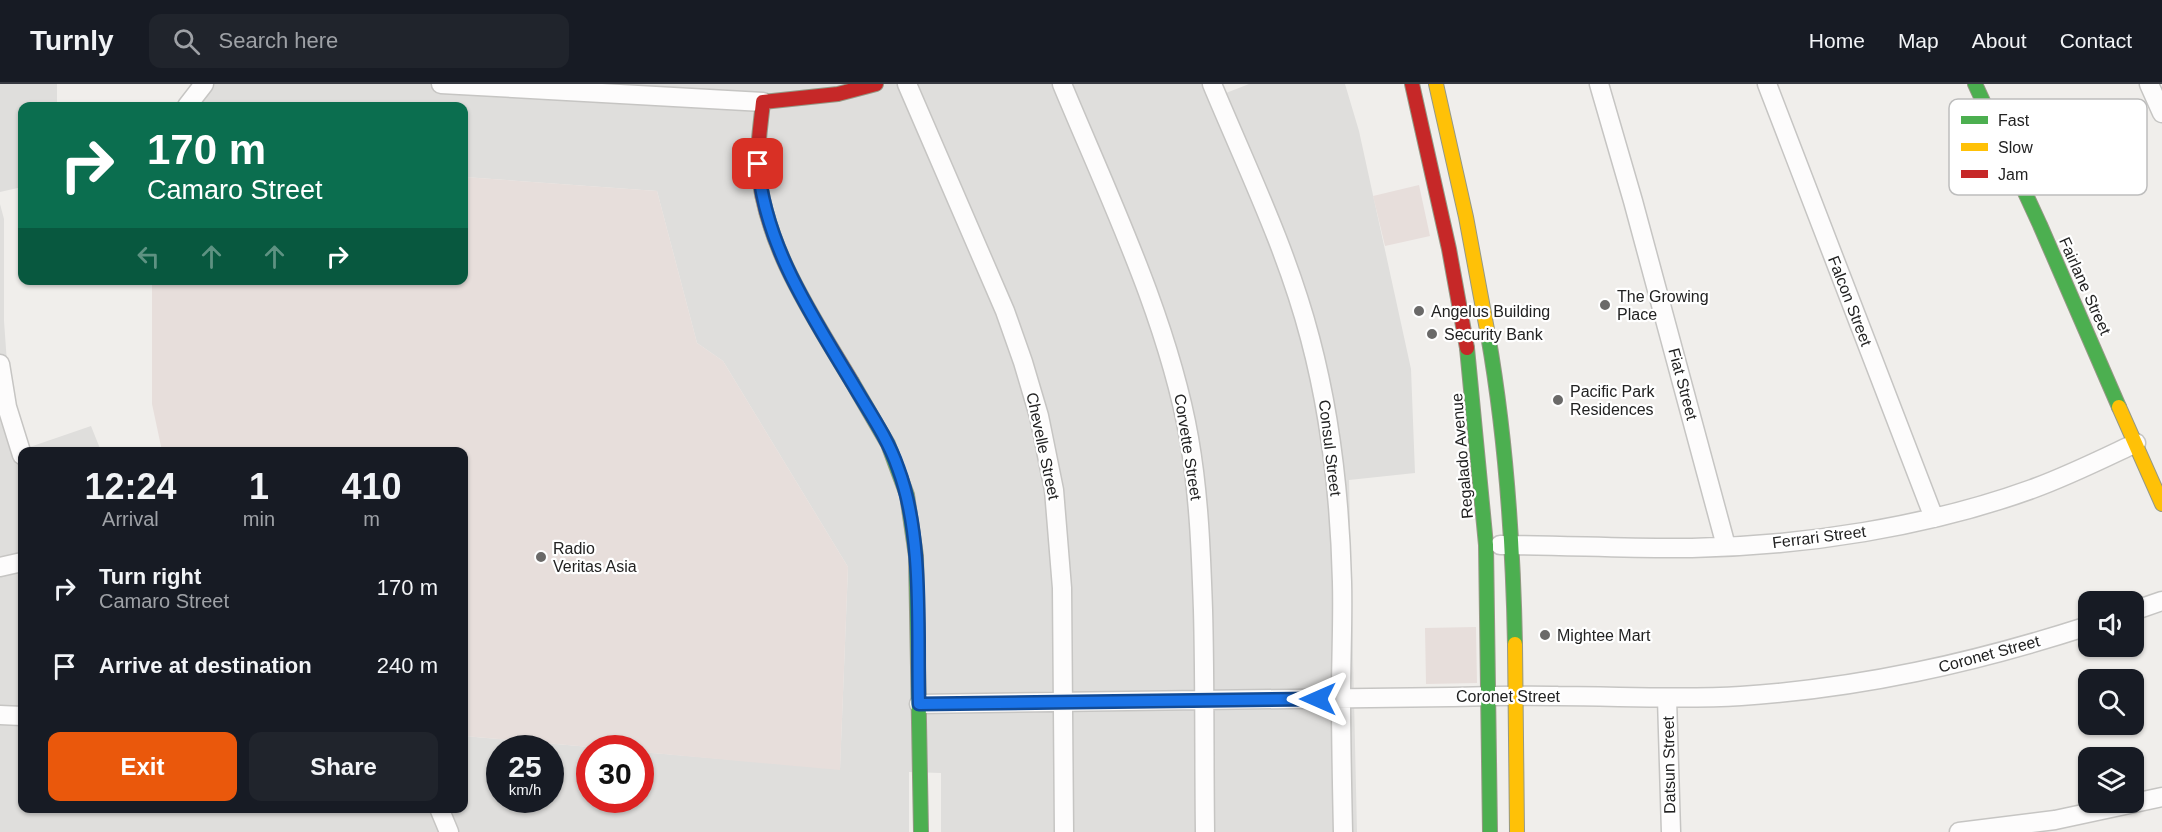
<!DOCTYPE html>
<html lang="en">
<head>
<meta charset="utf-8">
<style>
	:root { --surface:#171b24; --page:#20242c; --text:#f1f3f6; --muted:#9ea1a6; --line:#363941; --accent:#ea580c }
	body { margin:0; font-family:Helvetica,sans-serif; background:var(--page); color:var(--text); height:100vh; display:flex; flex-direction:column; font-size:22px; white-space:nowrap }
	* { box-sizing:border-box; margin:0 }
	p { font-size:20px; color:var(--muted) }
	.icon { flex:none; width:33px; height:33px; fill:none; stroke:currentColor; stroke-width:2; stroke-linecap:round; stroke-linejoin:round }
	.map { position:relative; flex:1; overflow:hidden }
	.details { position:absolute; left:18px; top:363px; width:450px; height:366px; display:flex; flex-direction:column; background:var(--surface); border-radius:12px; box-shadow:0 2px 4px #0004 }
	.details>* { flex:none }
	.hud { position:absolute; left:18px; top:18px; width:450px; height:183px; border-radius:12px; box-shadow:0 2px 4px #0004; background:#0b6e4f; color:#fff; overflow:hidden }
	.buttons { position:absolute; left:2078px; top:507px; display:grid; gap:12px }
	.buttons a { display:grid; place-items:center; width:66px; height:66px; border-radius:12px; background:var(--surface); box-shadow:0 2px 4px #0004; font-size:30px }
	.speed { position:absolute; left:486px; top:651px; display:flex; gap:12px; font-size:30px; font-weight:700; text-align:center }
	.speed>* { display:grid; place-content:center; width:78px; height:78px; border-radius:50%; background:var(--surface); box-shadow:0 2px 4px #0004; line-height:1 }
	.speed small { font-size:15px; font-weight:400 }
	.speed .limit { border:9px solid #d22; background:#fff; color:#111 }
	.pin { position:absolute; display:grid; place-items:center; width:51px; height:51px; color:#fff; margin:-26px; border-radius:12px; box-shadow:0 3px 9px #0006 }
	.me { position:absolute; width:66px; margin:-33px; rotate:270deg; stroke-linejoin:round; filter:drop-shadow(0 0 4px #0008) }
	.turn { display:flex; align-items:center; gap:21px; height:126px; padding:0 30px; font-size:27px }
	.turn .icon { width:78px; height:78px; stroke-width:2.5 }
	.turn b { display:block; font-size:42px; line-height:51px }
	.lanes { display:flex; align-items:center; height:57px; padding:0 30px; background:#0003; justify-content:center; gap:30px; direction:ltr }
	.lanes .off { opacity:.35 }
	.eta { display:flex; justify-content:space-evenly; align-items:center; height:102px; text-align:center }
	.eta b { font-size:36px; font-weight:700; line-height:42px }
	.action { display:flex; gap:12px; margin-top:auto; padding:12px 30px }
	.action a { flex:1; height:69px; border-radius:12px; background:var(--accent); color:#fff; font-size:24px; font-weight:700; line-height:69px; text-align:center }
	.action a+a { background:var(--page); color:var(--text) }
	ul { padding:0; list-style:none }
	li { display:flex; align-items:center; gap:18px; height:78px; padding:0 30px }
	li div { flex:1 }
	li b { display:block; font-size:22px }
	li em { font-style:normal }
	header { display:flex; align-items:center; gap:36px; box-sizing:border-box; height:84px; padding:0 30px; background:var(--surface); border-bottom:2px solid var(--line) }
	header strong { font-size:28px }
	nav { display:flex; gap:33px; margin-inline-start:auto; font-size:21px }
	.search { width:420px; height:54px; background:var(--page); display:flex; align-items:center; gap:15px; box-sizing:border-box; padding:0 21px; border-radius:12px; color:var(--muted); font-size:22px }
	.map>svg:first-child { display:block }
	.residential { fill:#dfdedc; fill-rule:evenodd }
	.commercial { fill:#e7dedb }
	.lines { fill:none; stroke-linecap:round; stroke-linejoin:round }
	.street-casing { stroke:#c6c5c3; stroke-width:21 }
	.fast-casing { stroke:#959885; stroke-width:16 }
	.slow-casing { stroke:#959885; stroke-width:16 }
	.jam-casing { stroke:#959885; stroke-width:16 }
	.street { stroke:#fdfcfc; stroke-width:18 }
	.fast { stroke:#4caf50; stroke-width:14 }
	.slow { stroke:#ffc107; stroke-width:14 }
	.jam { stroke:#c62828; stroke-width:14 }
	.route-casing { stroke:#114b97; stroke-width:15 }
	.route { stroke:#1a73e8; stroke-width:10 }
	.poi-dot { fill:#6a6968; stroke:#fff; stroke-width:2 }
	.labels { text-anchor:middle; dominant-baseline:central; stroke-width:4.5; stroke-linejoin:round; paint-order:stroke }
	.street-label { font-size:16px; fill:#222; stroke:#fff }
	.poi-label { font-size:16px; fill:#222; stroke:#fff; text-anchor:start }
	.key { fill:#fff; stroke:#bdbdbd; stroke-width:1.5 }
	.key-label { font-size:16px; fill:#222 }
</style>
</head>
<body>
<header>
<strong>Turnly</strong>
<div class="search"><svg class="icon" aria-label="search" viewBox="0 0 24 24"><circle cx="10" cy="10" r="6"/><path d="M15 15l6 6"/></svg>Search here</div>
<nav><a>Home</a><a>Map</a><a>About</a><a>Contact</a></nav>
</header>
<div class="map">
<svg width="2162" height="748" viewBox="0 0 2162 748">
	<rect width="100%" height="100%" fill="#f0eeeb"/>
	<path class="residential" d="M0 0H57V22H22V103L0 108Z
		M209 0H1222L1226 9 1249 0H1345L1359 47 1411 285 1415 389 1349 396 1357 748H941V689L909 688V748H0V120L4 135V237L8 293 27 364 91 342 101 367 22 368V724H464V652L601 664H590V716H640L641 668 840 685 848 483 723 277 697 259 657 107 464 93V22H193ZM500 664H550V716H500Z"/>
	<path class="commercial" d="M464 93 657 107 697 259 723 277 848 483 840 686 641 668 640 664H601L464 652V368L162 367 152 320V197L464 196Z
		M1419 101 1430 152 1385 162 1373 112Z
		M1476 543 1477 599 1426 600 1425 544Z"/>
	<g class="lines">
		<defs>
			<path id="street" d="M441 0 763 18
				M907 0 1005 227 1023 278 1039 332 1054 406 1062 504 1064 748
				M1062 0C1108 111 1168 235 1189 354 1199 411 1201 468 1203 526 1205 600 1204 674 1205 748
				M1212 0C1247 84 1287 166 1310 254 1331 333 1340 417 1342 498 1343 536 1341 574 1341 611 1341 657 1342 703 1343 748
				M1599 0 1633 117 1726 462
				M1767 0 1934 434
				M2149 0 2162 29
				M187 22 204 0
				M0 280 7 323 22 371
				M1500 461C1564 461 1628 465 1692 464 1803 462 1927 443 2032 405 2068 392 2102 375 2136 359
				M0 483 22 478
				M2133 527 2162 517
				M1667 614 1671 748
				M919 620C1096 617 1274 615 1451 613 1487 612 1522 611 1558 612 1619 612 1680 616 1741 612 1861 604 1973 579 2088 542
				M0 631 22 632
				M439 724 449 748
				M1959 748 2055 736 2162 713"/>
			<path id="fast" d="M1975 0 2040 141 2119 323
				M1488 251C1506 353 1513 456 1515 560
				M1467 264 1486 461 1490 748
				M852 298 888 360 907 411 916 472 921 748"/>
			<path id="slow" d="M1436 0 1466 133 1488 251
				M2119 323 2162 420
				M1515 560 1517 748"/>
			<path id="jam" d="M1412 0 1449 165 1467 264
				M852 298C812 231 764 161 758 82 757 61 761 39 763 18L838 10 876 0"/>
		</defs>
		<use href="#street" class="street-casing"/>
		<use href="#fast" class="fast-casing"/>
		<use href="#slow" class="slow-casing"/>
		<use href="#jam" class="jam-casing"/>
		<use href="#street" class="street"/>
		<use href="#fast" class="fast"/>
		<use href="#slow" class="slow"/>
		<use href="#jam" class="jam"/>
	</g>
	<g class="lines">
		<defs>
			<path id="route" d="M758 80C765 166 817 239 860 312 874 335 889 358 898 384 924 453 917 546 919 620L1318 615"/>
		</defs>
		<use href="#route" class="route-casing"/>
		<use href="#route" class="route"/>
	</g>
	<g class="poi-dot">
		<circle cx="1605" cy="221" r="6"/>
		<circle cx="1419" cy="227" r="6"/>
		<circle cx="1432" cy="250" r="6"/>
		<circle cx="1558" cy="316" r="6"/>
		<circle cx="541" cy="473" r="6"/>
		<circle cx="1545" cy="551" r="6"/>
	</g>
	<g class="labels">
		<g class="street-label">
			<text transform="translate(2085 202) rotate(66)">Fairlane Street</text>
			<text transform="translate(1850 217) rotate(69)">Falcon Street</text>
			<text transform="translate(1683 300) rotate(75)">Fiat Street</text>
			<text transform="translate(1043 362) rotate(78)">Chevelle Street</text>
			<text transform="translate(1188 363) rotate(81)">Corvette Street</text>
			<text transform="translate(1330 364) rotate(83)">Consul Street</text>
			<text transform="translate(1462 372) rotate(-95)">Regalado Avenue</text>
			<text transform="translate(1819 453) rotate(-7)">Ferrari Street</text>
			<text transform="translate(1989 570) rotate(-15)">Coronet Street</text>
			<text x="1508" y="612">Coronet Street</text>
			<text transform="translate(1669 681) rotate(-91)">Datsun Street</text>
		</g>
		<g class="poi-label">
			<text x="1617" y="212">The Growing<tspan x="1617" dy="18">Place</tspan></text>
			<text x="1431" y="227">Angelus Building</text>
			<text x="1444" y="250">Security Bank</text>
			<text x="1570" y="307">Pacific Park<tspan x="1570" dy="18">Residences</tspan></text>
			<text x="553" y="464">Radio<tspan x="553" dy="18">Veritas Asia</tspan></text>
			<text x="1557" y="551">Mightee Mart</text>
		</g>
	</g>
	<rect x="1949" y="15" width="198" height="96" rx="9" class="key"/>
	<rect x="1961" y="32" width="27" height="8" fill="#4caf50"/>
	<rect x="1961" y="59" width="27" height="8" fill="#ffc107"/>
	<rect x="1961" y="86" width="27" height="8" fill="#c62828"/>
	<g class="key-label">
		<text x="1998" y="42">Fast</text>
		<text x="1998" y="69">Slow</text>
		<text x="1998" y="96">Jam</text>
	</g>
</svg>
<div class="buttons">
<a><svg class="icon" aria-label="sound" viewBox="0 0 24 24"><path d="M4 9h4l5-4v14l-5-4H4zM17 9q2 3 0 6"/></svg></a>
<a><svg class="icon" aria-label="search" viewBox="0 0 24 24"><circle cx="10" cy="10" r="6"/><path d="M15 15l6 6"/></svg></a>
<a><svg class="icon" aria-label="layers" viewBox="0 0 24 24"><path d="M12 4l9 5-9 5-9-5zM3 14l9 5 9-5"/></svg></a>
</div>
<div class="speed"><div>25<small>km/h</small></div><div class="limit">30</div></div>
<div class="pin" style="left:758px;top:80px;background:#d93025"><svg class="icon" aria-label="arrive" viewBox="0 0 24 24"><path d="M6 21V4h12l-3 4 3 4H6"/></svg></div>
<svg class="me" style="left:1318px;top:615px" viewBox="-20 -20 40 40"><path d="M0-17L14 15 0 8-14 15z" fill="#1a73e8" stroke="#fff" stroke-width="4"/></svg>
<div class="hud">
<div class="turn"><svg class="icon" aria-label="right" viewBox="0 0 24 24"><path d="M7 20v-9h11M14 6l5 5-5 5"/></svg><div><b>170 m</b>Camaro Street</div></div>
<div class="lanes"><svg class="icon off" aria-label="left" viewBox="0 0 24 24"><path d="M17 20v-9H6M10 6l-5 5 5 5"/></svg><svg class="icon off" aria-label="ahead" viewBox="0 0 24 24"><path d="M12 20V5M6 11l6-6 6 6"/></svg><svg class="icon off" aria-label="ahead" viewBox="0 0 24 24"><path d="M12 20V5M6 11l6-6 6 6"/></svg><svg class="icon" aria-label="right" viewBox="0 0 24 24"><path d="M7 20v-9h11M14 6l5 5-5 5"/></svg></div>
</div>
<section class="details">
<div class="eta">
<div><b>12:24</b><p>Arrival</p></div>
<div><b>1</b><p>min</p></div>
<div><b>410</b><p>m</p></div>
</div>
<ul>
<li><svg class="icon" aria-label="right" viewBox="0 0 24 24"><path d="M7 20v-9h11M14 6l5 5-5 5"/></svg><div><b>Turn right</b><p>Camaro Street</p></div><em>170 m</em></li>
<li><svg class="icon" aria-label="arrive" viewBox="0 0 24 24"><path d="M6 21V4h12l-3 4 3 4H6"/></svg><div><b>Arrive at destination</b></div><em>240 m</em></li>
</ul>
<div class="action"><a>Exit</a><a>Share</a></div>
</section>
</div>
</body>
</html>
